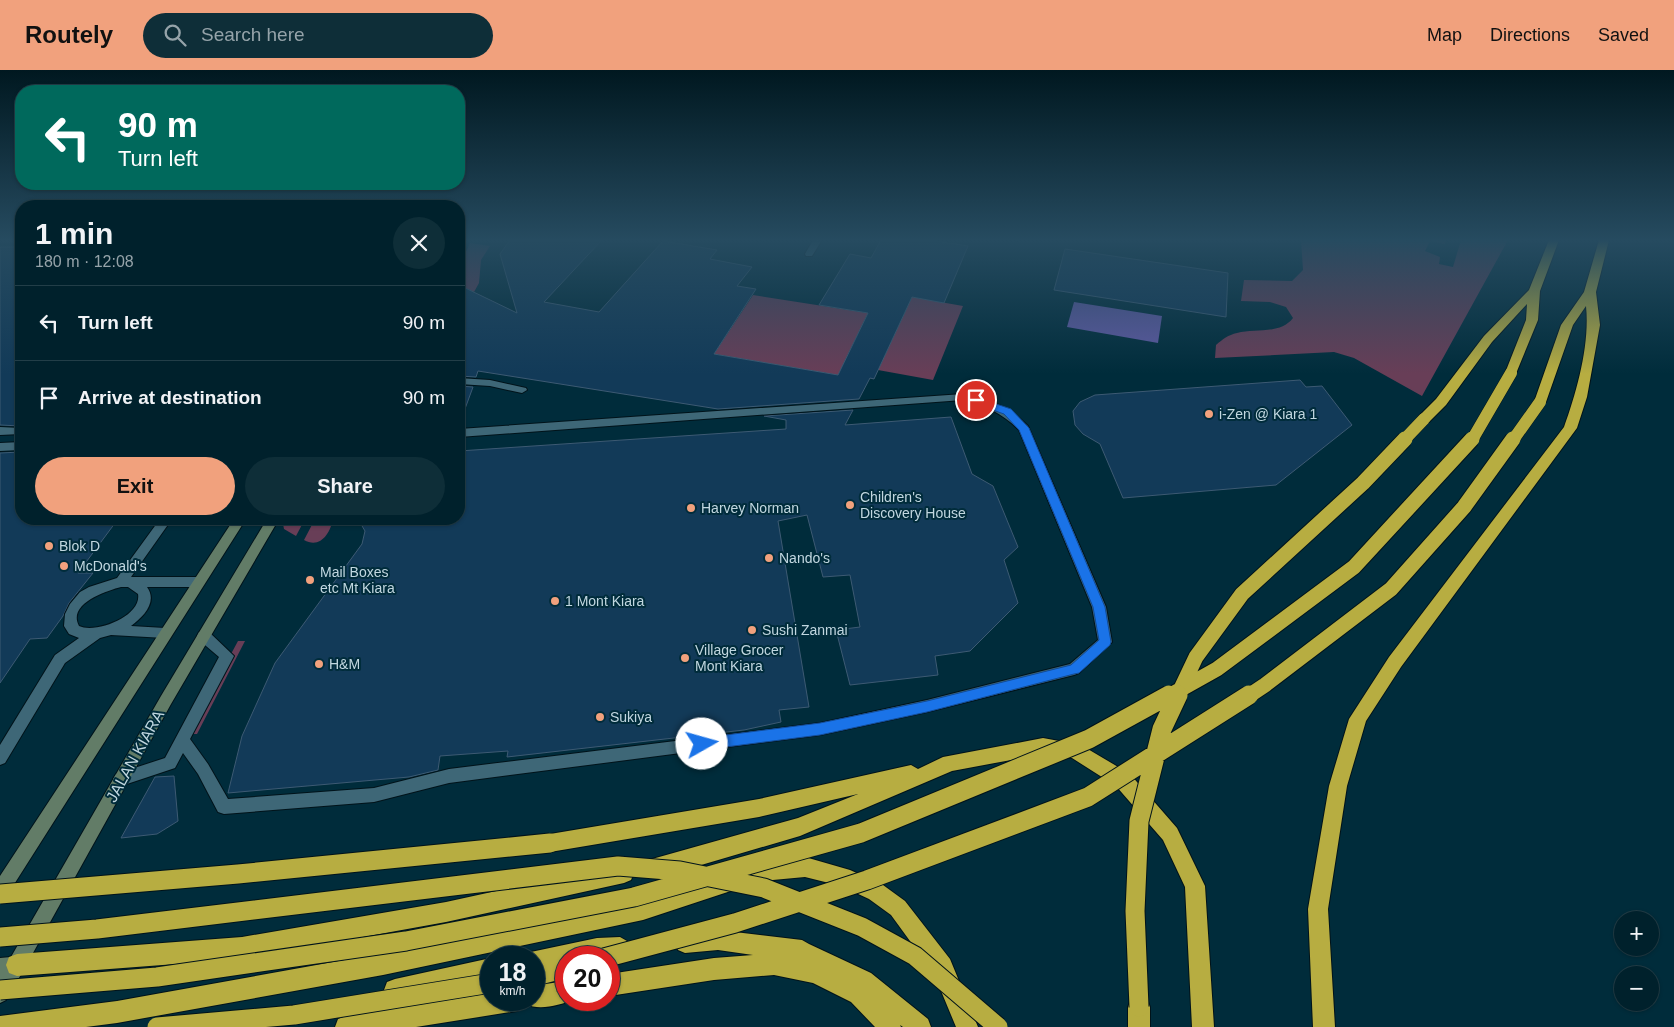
<!DOCTYPE html>
<html lang="en">
<head>
<meta charset="utf-8">
<style>
	:root { --surface:#00212c; --page:#0e2e38; --text:#f1f3f6; --muted:#95a3a9; --line:#223e48; --accent:#f1a17d }
	body { margin:0; font-family:Helvetica,sans-serif; background:var(--page); color:var(--text); height:100vh; display:flex; flex-direction:column; font-size:19px; white-space:nowrap }
	* { box-sizing:border-box; margin:0 }
	p { font-size:16px; color:var(--muted) }
	.icon { flex:none; width:28px; height:28px; fill:none; stroke:currentColor; stroke-width:2; stroke-linecap:round; stroke-linejoin:round }
	.map { position:relative; flex:1; overflow:hidden }
	.side { position:absolute; left:15px; top:130px; width:450px; height:325px; display:flex; flex-direction:column; background:var(--surface); border-radius:20px; box-shadow:0 1px 4px #0004,0 0 0 1px var(--line) }
	.side>* { flex:none }
	.banner { position:absolute; left:15px; top:15px; width:450px; height:105px; border-radius:20px; box-shadow:0 1px 4px #0004,0 0 0 1px var(--line); background:#00695c; color:#fff; overflow:hidden }
	.fabs { position:absolute; left:1614px; top:841px; display:grid; gap:10px }
	.fabs a { display:grid; place-items:center; width:45px; height:45px; border-radius:50%; background:var(--surface); box-shadow:0 1px 4px #0004,0 0 0 1px var(--line); font-size:25px }
	.speed { position:absolute; left:480px; top:876px; display:flex; gap:10px; font-size:25px; font-weight:700; text-align:center }
	.speed>* { display:grid; place-content:center; width:65px; height:65px; border-radius:50%; background:var(--surface); box-shadow:0 1px 4px #0004,0 0 0 1px var(--line); line-height:1 }
	.speed small { font-size:12px; font-weight:400 }
	.speed .limit { border:8px solid #d22; background:#fff; color:#111 }
	.pin { position:absolute; display:grid; place-items:center; width:42px; height:42px; color:#fff; margin:-21px; border:2px solid #fff; border-radius:50%; box-shadow:0 1px 5px #0007 }
	.me { position:absolute; width:55px; margin:-28px; rotate:83deg; stroke-linejoin:round; filter:drop-shadow(0 0 4px #0008) }
	.turn { display:flex; align-items:center; gap:18px; height:105px; padding:0 20px; font-size:22px }
	.turn .icon { width:65px; height:65px; stroke-width:2.5 }
	.turn b { display:block; font-size:35px; line-height:42px }
	.round { display:grid; place-items:center; flex:none; width:52px; height:52px; border-radius:26px; background:var(--page) }
	.overview { display:flex; align-items:center; justify-content:space-between; height:85px; padding:0 20px }
	h1 { font-size:30px; font-weight:800; line-height:38px }
	.action { display:flex; gap:10px; margin-top:auto; padding:10px 20px }
	.action a { flex:1; height:58px; border-radius:30px; background:var(--accent); color:#111; font-size:20px; font-weight:800; line-height:58px; text-align:center }
	.action a+a { background:var(--page); color:var(--text) }
	ul { padding:0; list-style:none }
	li { display:flex; align-items:center; gap:15px; height:75px; padding:0 20px; border-top:1px solid var(--line) }
	li div { flex:1 }
	li b { display:block; font-size:19px }
	li em { font-style:normal }
	header { display:flex; align-items:center; gap:30px; box-sizing:border-box; height:70px; padding:0 25px; background:var(--accent); color:#111 }
	header strong { font-size:24px }
	nav { display:flex; gap:28px; margin-inline-start:auto; font-size:18px }
	.search { width:350px; height:45px; background:var(--page); display:flex; align-items:center; gap:12px; box-sizing:border-box; padding:0 18px; border-radius:28px; color:var(--muted); font-size:19px }
	.map>svg:first-child { display:block }
	.green { fill:#683e57 }
	.water { fill:#5f5aa3 }
	.building { fill:#123a58; stroke:#3d5a73 }
	.lines { fill:none; stroke-linecap:round; stroke-linejoin:round }
	.lane-casing { stroke:#00131a; stroke-width:2 }
	.secondary-casing { stroke:#00131a; stroke-width:2 }
	.highway-casing { stroke:#00131a; stroke-width:2 }
	.lane { fill:#3e6777; fill-rule:evenodd }
	.secondary { fill:#627c67; fill-rule:evenodd }
	.highway { fill:#b7ad41; fill-rule:evenodd }
	.highway-bridge-far2-casing { stroke:#00131a; stroke-width:13; stroke-linecap:butt }
	.highway-bridge-far1-casing { stroke:#00131a; stroke-width:17; stroke-linecap:butt }
	.highway-bridge-casing { stroke:#00131a; stroke-width:21; stroke-linecap:butt }
	.highway-bridge-far2 { stroke:#b7ad41; stroke-width:12 }
	.highway-bridge-far1 { stroke:#b7ad41; stroke-width:15 }
	.highway-bridge { stroke:#b7ad41; stroke-width:19 }
	.route { fill:#1a73e8; stroke:#114b97 }
	.poi-dot { fill:#f1a17d; stroke:#002c3b; stroke-width:2 }
	.labels { text-anchor:middle; dominant-baseline:central; stroke-width:4; stroke-linejoin:round; paint-order:stroke }
	.poi-label { font-size:14px; fill:#c1d7e0; stroke:#002c3b; text-anchor:start }
	.near-street-label { font-size:16px; fill:#c1d7e0; stroke:#002c3b }
</style>
</head>
<body>
<header>
<strong>Routely</strong>
<div class="search"><svg class="icon" aria-label="search" viewBox="0 0 24 24"><circle cx="10" cy="10" r="6"/><path d="M15 15l6 6"/></svg>Search here</div>
<nav><a>Map</a><a>Directions</a><a>Saved</a></nav>
</header>
<div class="map">
<svg width="1674" height="957" viewBox="0 0 1674 957">
	<rect width="100%" height="100%" fill="#002c3b"/>
	<path class="green" d="M1301 170H1446L1445 174 1430 171 1425 181 1440 187 1439 194 1453 197 1461 170H1508L1422 326 1354 288 1334 282 1215 288 1216 275C1223 269 1228 265 1237 263 1255 258 1280 265 1293 248L1286 237 1270 232 1241 231 1244 210 1292 211 1303 200Z
		M470 173 490 176 481 190 479 213 474 222 459 215V197Z
		M753 225 868 243 838 305 714 284Z
		M912 227 963 236 933 310 878 300Z
		M282 449H305L296 466 284 459Z
		M315 449H333C330 464 320 479 304 470Z
		M238 571H245L197 664H188Z"/>
	<path class="water" d="M1074 232 1162 246 1158 273 1067 257Z"/>
	<path class="building" d="M510 170H602L544 232 599 242 663 171 717 180 710 189 752 197 737 216 756 219 714 284 838 305 868 243 819 235 850 184 871 188 881 170H929L968 176 944 233 912 227 874 309 870 308 859 329 718 339 478 301 476 307 459 306V215L517 243 500 184Z
		M0 177H21V356L0 355Z
		M1065 179 1228 203 1226 247 1054 220Z
		M1300 310 1306 317 1322 316 1352 355 1276 415 1123 428 1100 374 1083 364 1075 355 1073 341 1080 332 1095 325Z
		M459 316 473 317 462 347 459 346Z
		M853 340 845 355 951 347 972 404 993 416 1018 477 1004 490 1018 533 970 581 935 586 938 605 850 615 836 560 860 557 850 505 823 507 807 445 778 451 809 637 779 640 781 652 744 660 507 687 508 681 440 686 438 700 409 707 228 723 242 666 275 593 362 474 365 461 358 449H459V381L786 359V350L764 346Z
		M21 382V449H118L78 503H93L69 533 63 546 47 568 30 569 0 613V383Z
		M174 706 178 751 157 764 121 768 155 707Z"/>
	<g class="lines">
		<defs>
			<path id="lane" d="M813 170H822L812 186H806L805 184Z
				M459 308 490 310 526 318 527 320 522 323 490 316 459 314Z
				M963 324C991 331 1007 335 1028 356L1106 537 1112 572 1079 603 1074 605 927 642 820 665 449 713 374 732 224 744 218 742 198 704 183 683 175 698 121 716 116 714 113 709 116 704 165 688 219 587 199 570 197 566 199 562 204 561 209 562 234 586 190 669 208 694 228 729 374 718 449 699 820 653 927 630 1070 594 1098 570 1092 537 1019 360C1002 343 986 336 963 330L459 367V359Z
				M0 357 21 358V364L0 365Z
				M21 372V380L0 381V373Z
				M160 449H172L131 507H198L203 509 204 512 203 515 198 517H147C158 532 143 547 131 556L165 558 170 559 172 563 170 567 165 568 111 565 100 568 65 593 5 693 0 695V675L55 585 79 568 69 564 64 556 65 544 70 534 80 522 89 517 117 508ZM121 517H128L138 524C142 546 96 564 79 556 67 534 106 521 121 517Z"/>
			<path id="secondary" d="M234 449H246L6 827 0 829V806Z
				M267 449H279L171 634 23 901 6 930 0 933V888L11 887 161 626Z"/>
			<path id="highway" d="M1549 170H1559L1540 221 1538 250 1515 306H1507L1505 303 1526 250 1527 234 1492 272 1446 335 1429 352H1419L1417 349 1419 346 1436 329 1484 266 1529 220Z
				M1599 170H1609L1596 222 1600 255 1587 327 1577 358 1401 597 1366 651 1347 716 1328 839 1335 957H1313L1308 839 1329 716 1349 649 1389 587 1564 357C1577 321 1590 274 1586 236L1573 255 1546 332 1540 336 1534 332 1561 255 1584 222Z
				M1043 668 1081 675 1130 704 1177 758 1205 816 1214 957H1192L1185 817 1163 770 1116 716 1072 688 1043 684 952 701 800 766 691 798 659 806 652 803 649 796 652 789 798 748 858 724 759 747 550 782 543 780 540 773 543 766 550 764 759 729 911 695 918 699 943 687Z
				M805 787 850 800 883 815 905 831 950 889 978 957H956L934 904 891 845 869 829 841 816 805 807 761 811 643 850 383 905 117 953 86 957H0V946L117 931 383 883 643 830 761 791Z
				M624 793 631 796 634 803 631 810 624 813 446 852 242 889 17 906 9 903 6 895 9 887 17 884 242 867 446 832Z
				M718 860 802 870 809 874 871 903 928 949 931 957H903L900 955 901 957H875L851 932 813 913 774 905 714 910 609 926V904L714 888 753 885 718 880 685 883 678 880 675 873 678 866 685 863Z
				M620 867 627 871 631 878 627 885 620 889H609V888H566V908L539 915 566 911V930H573C560 935 539 941 526 934L525 938 517 941 416 957H335L338 949 346 946 491 923V930H534V888H525L526 883 597 868Z
				M491 888V910L395 931 387 928 384 920 387 912 395 909Z
				M1139 926 1147 929 1150 937V957H1128V937L1131 929Z"/>
		</defs>
		<use href="#lane" class="lane-casing"/>
		<use href="#secondary" class="secondary-casing"/>
		<use href="#highway" class="highway-casing"/>
		<use href="#lane" class="lane"/>
		<use href="#secondary" class="secondary"/>
		<use href="#highway" class="highway"/>
		<defs>
			<path id="highway-bridge-far2" d="M1404 370 1424 349
				M1472 370 1511 303
				M1513 370 1540 332"/>
			<path id="highway-bridge-far1" d="M1167 627 1217 599 1354 497 1472 369
				M1177 627 1196 587 1242 524 1363 413 1405 369
				M1247 627 1265 615 1391 519 1464 437 1513 369"/>
			<path id="highway-bridge" d="M0 824 238 804 550 773
				M0 867 97 859 618 796 680 801 764 818 862 857 915 886 998 957
				M604 888 735 853 867 810 1088 727 1249 625
				M0 920 157 907 406 871 634 827 861 763 1089 669 1169 625
				M1139 937 1135 841 1139 751 1162 659 1178 625
				M157 957 294 945 491 913"/>
		</defs>
		<use href="#highway-bridge-far2" class="highway-bridge-far2-casing"/>
		<use href="#highway-bridge-far1" class="highway-bridge-far1-casing"/>
		<use href="#highway-bridge" class="highway-bridge-casing"/>
		<use href="#highway-bridge-far2" class="highway-bridge-far2"/>
		<use href="#highway-bridge-far1" class="highway-bridge-far1"/>
		<use href="#highway-bridge" class="highway-bridge"/>
	</g>
	<linearGradient id="sky" x2="0" y2="1"><stop stop-color="#001820"/><stop offset="0.56" stop-color="#264b60"/><stop offset="1" stop-color="#264b60" stop-opacity="0"/></linearGradient>
	<rect width="1674" height="304" fill="url(#sky)"/>
	<path class="route" d="M976 327 1011 339 1029 358 1105 537 1111 572 1110 575 1079 603 1074 604 927 642 820 665 702 680 698 678 696 674 698 670 702 668 820 653 927 631 1071 595 1099 570 1093 537 1019 360 1004 344 973 333 971 330Z"/>
	<g class="poi-dot">
		<circle cx="1209" cy="344" r="5"/>
		<circle cx="850" cy="435" r="5"/>
		<circle cx="691" cy="438" r="5"/>
		<circle cx="49" cy="476" r="5"/>
		<circle cx="769" cy="488" r="5"/>
		<circle cx="64" cy="496" r="5"/>
		<circle cx="310" cy="510" r="5"/>
		<circle cx="555" cy="531" r="5"/>
		<circle cx="752" cy="560" r="5"/>
		<circle cx="685" cy="588" r="5"/>
		<circle cx="319" cy="594" r="5"/>
		<circle cx="600" cy="647" r="5"/>
	</g>
	<g class="labels">
		<g class="poi-label">
			<text x="1219" y="344">i-Zen @ Kiara 1</text>
			<text x="860" y="427">Children's<tspan x="860" dy="16">Discovery House</tspan></text>
			<text x="701" y="438">Harvey Norman</text>
			<text x="59" y="476">Blok D</text>
			<text x="779" y="488">Nando's</text>
			<text x="74" y="496">McDonald's</text>
			<text x="320" y="502">Mail Boxes<tspan x="320" dy="16">etc Mt Kiara</tspan></text>
			<text x="565" y="531">1 Mont Kiara</text>
			<text x="762" y="560">Sushi Zanmai</text>
			<text x="695" y="580">Village Grocer<tspan x="695" dy="16">Mont Kiara</tspan></text>
			<text x="329" y="594">H&amp;M</text>
			<text x="610" y="647">Sukiya</text>
		</g>
		<g class="near-street-label">
			<text transform="translate(135 686) rotate(-61)">JALAN KIARA</text>
		</g>
	</g>
</svg>
<div class="fabs">
<a>+</a>
<a>−</a>
</div>
<div class="speed"><div>18<small>km/h</small></div><div class="limit">20</div></div>
<div class="pin" style="left:976px;top:330px;background:#d93025"><svg class="icon" aria-label="arrive" viewBox="0 0 24 24"><path d="M6 21V4h12l-3 4 3 4H6"/></svg></div>
<svg class="me" style="left:702px;top:674px" viewBox="-20 -20 40 40"><circle r="19" fill="#fff"/><path d="M0-13L10 11 0 6-10 11z" fill="#1a73e8"/></svg>
<div class="banner">
<div class="turn"><svg class="icon" aria-label="left" viewBox="0 0 24 24"><path d="M17 20v-9H6M10 6l-5 5 5 5"/></svg><div><b>90 m</b>Turn left</div></div>
</div>
<section class="side">
<div class="overview"><div><h1>1 min</h1><p>180 m · 12:08</p></div><a class="round"><svg class="icon" aria-label="close" viewBox="0 0 24 24"><path d="M6 6l12 12M18 6L6 18"/></svg></a></div>
<ul>
<li><svg class="icon" aria-label="left" viewBox="0 0 24 24"><path d="M17 20v-9H6M10 6l-5 5 5 5"/></svg><div><b>Turn left</b></div><em>90 m</em></li>
<li><svg class="icon" aria-label="arrive" viewBox="0 0 24 24"><path d="M6 21V4h12l-3 4 3 4H6"/></svg><div><b>Arrive at destination</b></div><em>90 m</em></li>
</ul>
<div class="action"><a>Exit</a><a>Share</a></div>
</section>
</div>
</body>
</html>
